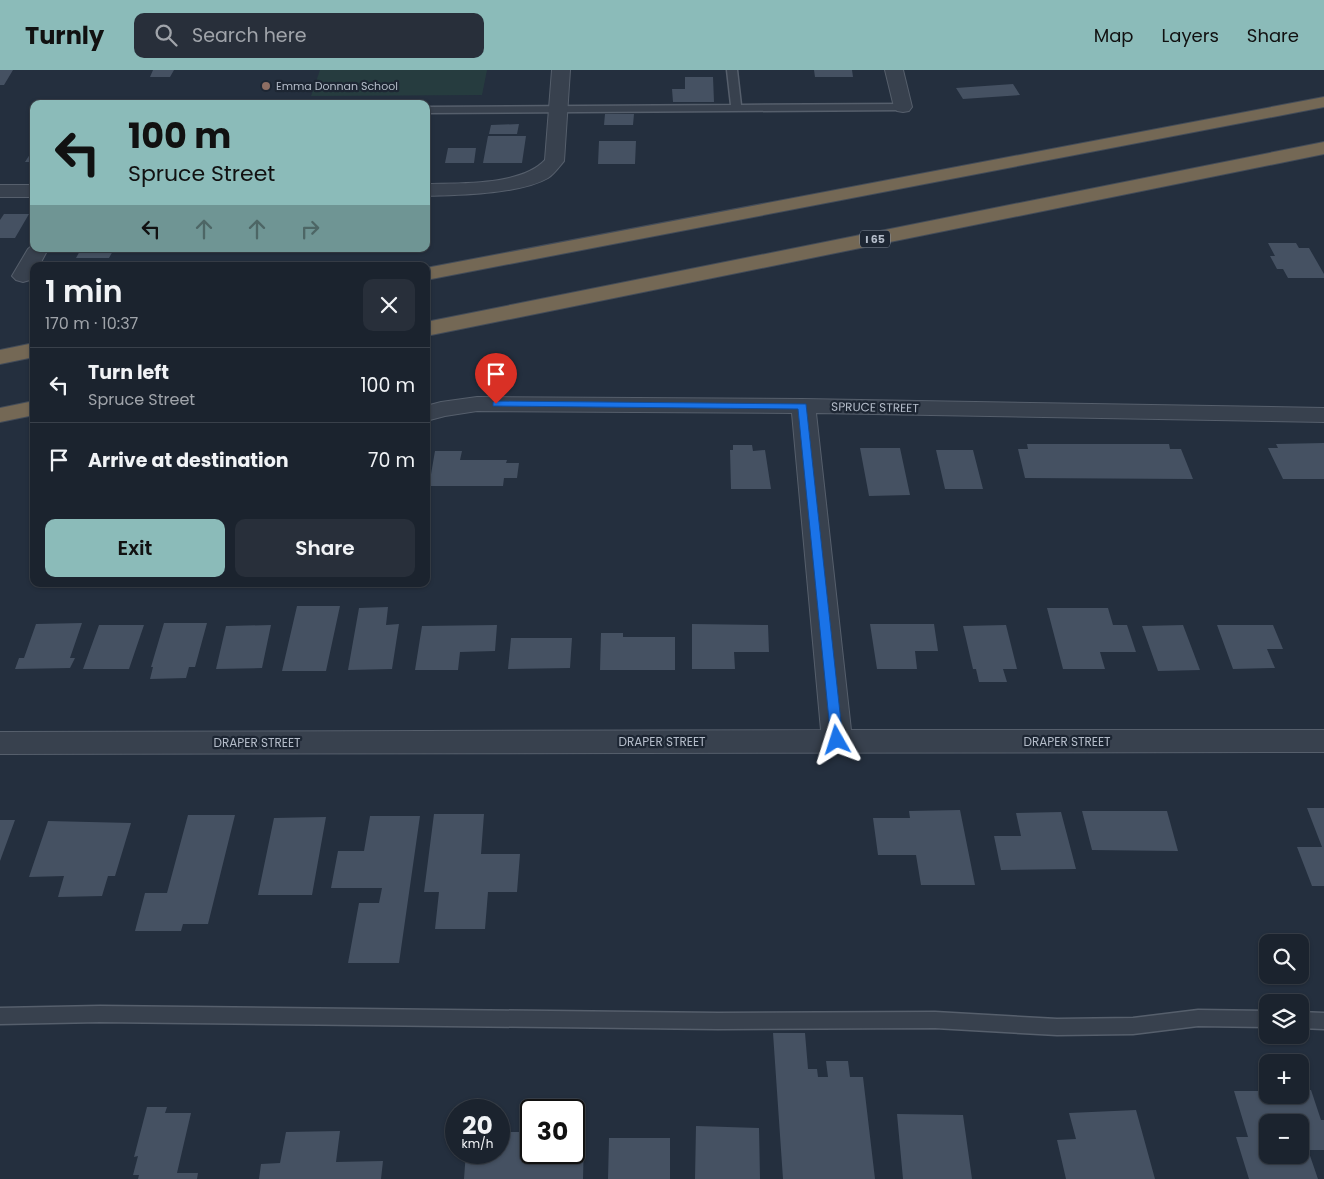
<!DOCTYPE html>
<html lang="en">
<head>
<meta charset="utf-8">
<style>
	:root { --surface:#1b232e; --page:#282f3a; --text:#f1f3f6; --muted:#a0a4aa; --line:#39404a; --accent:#8bbbb9 }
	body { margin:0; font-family:Poppins,sans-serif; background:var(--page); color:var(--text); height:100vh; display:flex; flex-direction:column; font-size:19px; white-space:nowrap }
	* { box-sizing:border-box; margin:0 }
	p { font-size:16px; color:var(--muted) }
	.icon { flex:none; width:28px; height:28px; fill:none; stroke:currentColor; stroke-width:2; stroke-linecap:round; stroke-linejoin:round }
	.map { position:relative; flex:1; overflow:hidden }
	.details { position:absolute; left:30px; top:192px; width:400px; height:325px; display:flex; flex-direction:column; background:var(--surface); border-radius:10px; box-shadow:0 1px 4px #0004,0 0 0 1px var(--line) }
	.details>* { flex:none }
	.banner { position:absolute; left:30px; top:30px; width:400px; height:152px; border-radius:10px; box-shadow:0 1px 4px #0004,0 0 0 1px var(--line); background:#8bbbb9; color:#111; overflow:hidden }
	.controls { position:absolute; left:1259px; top:864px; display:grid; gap:10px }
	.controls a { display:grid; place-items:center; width:50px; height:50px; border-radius:10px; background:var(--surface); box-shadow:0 1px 4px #0004,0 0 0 1px var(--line); font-size:25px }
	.speed { position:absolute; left:445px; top:1029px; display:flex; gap:10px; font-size:25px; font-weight:700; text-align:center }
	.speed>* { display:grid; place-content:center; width:65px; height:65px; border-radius:50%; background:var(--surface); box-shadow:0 1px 4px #0004,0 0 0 1px var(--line); line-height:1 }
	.speed small { font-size:12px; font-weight:400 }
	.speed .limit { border:2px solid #111; border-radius:8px; background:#fff; color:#111 }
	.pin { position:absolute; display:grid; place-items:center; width:42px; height:42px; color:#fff; margin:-51px -21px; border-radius:50% 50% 50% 0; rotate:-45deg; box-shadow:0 0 5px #0007 }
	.pin .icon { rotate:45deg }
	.me { position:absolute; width:55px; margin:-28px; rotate:354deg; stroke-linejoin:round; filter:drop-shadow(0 0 4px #0008) }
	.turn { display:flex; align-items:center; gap:18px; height:105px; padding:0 15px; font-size:22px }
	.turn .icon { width:65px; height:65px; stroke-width:2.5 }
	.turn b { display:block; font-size:35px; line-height:42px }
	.lanes { display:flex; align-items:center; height:48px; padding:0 15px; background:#0003; justify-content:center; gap:25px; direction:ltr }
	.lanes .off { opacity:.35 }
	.round { display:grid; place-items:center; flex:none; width:52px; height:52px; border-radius:10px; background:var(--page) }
	.summary { display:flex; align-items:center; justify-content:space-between; height:85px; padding:0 15px }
	h1 { font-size:30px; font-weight:600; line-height:38px }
	.action { display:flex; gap:10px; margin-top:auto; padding:10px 15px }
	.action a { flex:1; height:58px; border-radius:10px; background:var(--accent); color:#111; font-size:20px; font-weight:600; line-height:58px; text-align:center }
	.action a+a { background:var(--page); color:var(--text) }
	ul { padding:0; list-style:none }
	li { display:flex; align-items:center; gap:15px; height:75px; padding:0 15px; border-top:1px solid var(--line) }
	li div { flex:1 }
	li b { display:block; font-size:19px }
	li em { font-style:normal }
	header { display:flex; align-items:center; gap:30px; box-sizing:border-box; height:70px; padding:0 25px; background:var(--accent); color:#111 }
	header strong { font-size:24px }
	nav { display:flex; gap:28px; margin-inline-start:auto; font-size:18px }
	.search { width:350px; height:45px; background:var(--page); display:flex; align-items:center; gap:12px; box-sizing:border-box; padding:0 18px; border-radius:10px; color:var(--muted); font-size:19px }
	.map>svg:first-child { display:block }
	.green { fill:#263c3f }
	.building { fill:#455162; fill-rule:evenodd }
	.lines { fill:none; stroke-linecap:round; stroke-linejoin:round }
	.lane-casing { stroke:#565f6c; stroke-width:3 }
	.street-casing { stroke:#565f6c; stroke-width:2 }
	.highway-casing { stroke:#434c59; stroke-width:2 }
	.lane { fill:#38414e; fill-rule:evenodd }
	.street { fill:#38414e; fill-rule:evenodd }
	.highway { fill:#746855; fill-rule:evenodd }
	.route { fill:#1a73e8; stroke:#114b97 }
	.education-dot { fill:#8d6e63; stroke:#1d2633; stroke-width:2 }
	.labels { text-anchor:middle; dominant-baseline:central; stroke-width:4.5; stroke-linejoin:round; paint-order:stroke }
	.far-poi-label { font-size:11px; fill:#b4bcc9; stroke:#1d2633; text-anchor:start }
	.shield { fill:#1d2633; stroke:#878f9c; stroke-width:1 }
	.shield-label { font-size:11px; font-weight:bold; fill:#b4bcc9 }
	.street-label { font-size:12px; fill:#b4bcc9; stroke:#1d2633 }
</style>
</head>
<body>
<header>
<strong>Turnly</strong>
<div class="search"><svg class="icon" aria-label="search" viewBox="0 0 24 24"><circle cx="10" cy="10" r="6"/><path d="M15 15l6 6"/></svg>Search here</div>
<nav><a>Map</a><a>Layers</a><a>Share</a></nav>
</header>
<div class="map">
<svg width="1324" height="1109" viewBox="0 0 1324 1109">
	<rect width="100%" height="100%" fill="#242f3e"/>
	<path class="green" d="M320 0H487L482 25 311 26Z"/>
	<path class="building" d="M0 0H13L4 15H0Z
		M153 0H174L170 7H150Z
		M814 0H852L853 7H815Z
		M685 7H713L714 32H673L672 19H685Z
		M1013 14 1020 25 963 29 956 18Z
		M605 44H634L633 55H604Z
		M519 54 517 64H489L491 55Z
		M488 66H526L522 93H483Z
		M599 71H636L635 94H598Z
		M34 78V92H25Z
		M448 78H476L474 93H445Z
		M4 144H29L15 168H0V150Z
		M1268 173H1296L1299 178H1309L1324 204V208H1288L1283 199H1277L1270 186H1275Z
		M81 179H114L109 188H76Z
		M1324 373V409H1283L1268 378H1278L1276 374Z
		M1027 374H1169L1170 379H1181L1193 409 1025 408 1018 379H1028Z
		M733 375H752L753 381 765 380 771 419H731L730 380H733Z
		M860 378H900L910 425 869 426Z
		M936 380H973L983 419H945Z
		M435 381H462L460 390H507L506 393H519L517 408H504L503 416H429Z
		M297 536H340L326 601H282Z
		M388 537 386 555 399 554 392 599 348 600 359 538Z
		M1047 538H1108L1113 555H1127L1136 582H1100L1105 599H1063Z
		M82 553 70 588H75L70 598 15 599 19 588H24L36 554Z
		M164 553H207L195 597H189L186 608 150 609 153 597H151Z
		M692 554 768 555 769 582H734L735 599H692Z
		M870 554H934L938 581H915L917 599H877Z
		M99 555H144L129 599H83Z
		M271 555 262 598 216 599 226 556Z
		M497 555 495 581 460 582 458 600H415L422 556Z
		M1006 555 1017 599H1003L1007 612H979L976 599H973L963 556Z
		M1183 555 1200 600 1158 601 1142 556Z
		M1217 555H1273L1283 579H1267L1275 598 1233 599Z
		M601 563H623V567H675V600H600Z
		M511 568H572L570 598 508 599Z
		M1307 738H1324V816H1312L1297 777H1322Z
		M960 740 975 815H921L916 785H878L873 748H910L909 741Z
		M1082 741H1167L1178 781 1092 780Z
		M1061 742 1076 799 1001 800 994 766H1021L1016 743Z
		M434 744H484L481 784H520L517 822H488L485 859H435L439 822H424Z
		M188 745H235L208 854H183L181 861H135L145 823H167Z
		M370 746H420L399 893H348L359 833H379L382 818H331L338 781H364Z
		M326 747 312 825H258L274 748Z
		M0 750H15L0 791Z
		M48 751 131 753 115 806H108L102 826 58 827 64 806 29 807Z
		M773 963H805L808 999H817L818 1007H828L826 991H848L850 1007H863L875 1109H783Z
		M1300 1020H1311L1321 1050H1324V1080H1308L1318 1109H1249L1236 1067H1248L1234 1021H1268V1025H1300ZM1268 1052H1300V1085H1268Z
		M147 1037H167L165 1043H191L177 1103H198L197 1109H138L139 1105H133L138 1086 134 1087Z
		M1136 1040 1155 1109H1066L1057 1070 1076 1069 1069 1043Z
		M897 1044 963 1045 972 1109H903Z
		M696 1056 759 1058 760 1109H695Z
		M340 1061 336 1092 383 1091 381 1109H259L261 1094 280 1093 286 1062Z
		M507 1062H531V1082H574V1066H584L583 1109H464L466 1082H499V1067H507Z
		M609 1068H670V1109H608Z"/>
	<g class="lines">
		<defs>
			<path id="lane" d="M727 0H737L741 35 903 34 908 37 903 40 426 43V37L731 35Z
				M100 936 718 943 935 942 1057 949 1133 948 1198 940 1268 941V957L1198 956 1133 964 1057 965 935 958 718 959 100 952 0 954V938Z
				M1300 942 1324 943V959L1300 958Z"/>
			<path id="street" d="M552 0H570L564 91C559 97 554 104 548 108 521 124 458 125 426 126V114C459 113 521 116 545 90Z
				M885 0H903L912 37 909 41 903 42 897 41 894 37Z
				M0 115H34V127H0Z
				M34 174V179H48L39 196H34V206L30 210 23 212 16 210 12 206 28 179Z
				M477 327 803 329 1324 338V352L816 343 851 660H1324V682L0 684V662L821 660 792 343 477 341 445 346 426 351V336L441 332Z"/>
			<path id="highway" d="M1324 27V37L426 210V198Z
				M1324 72V84L426 266V252Z
				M34 273V287L0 294V280Z
				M34 331V345L0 352V338Z"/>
		</defs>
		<use href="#lane" class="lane-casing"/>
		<use href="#street" class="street-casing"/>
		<use href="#highway" class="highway-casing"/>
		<use href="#lane" class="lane"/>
		<use href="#street" class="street"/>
		<use href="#highway" class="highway"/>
	</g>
	<path class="route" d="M496 331 806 334 843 670 841 674H832L831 670 798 339 493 336V332Z"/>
	<circle class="education-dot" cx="266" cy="16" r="5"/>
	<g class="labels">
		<g class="far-poi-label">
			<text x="276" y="16">Emma Donnan School</text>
		</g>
		<rect class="shield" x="860" y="160.5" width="30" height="17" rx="4"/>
		<g class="shield-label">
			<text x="875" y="169">I 65</text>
		</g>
		<g class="street-label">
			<text transform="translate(875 337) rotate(1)">SPRUCE STREET</text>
			<text x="662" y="671">DRAPER STREET</text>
			<text x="1067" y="671">DRAPER STREET</text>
			<text x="257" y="672">DRAPER STREET</text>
		</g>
	</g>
</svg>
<div class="controls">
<a><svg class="icon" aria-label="search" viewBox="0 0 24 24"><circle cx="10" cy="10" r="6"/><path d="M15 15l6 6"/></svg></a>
<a><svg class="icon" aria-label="layers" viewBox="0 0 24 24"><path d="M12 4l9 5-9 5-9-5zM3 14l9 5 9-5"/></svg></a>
<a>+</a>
<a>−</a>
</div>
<div class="speed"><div>20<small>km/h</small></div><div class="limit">30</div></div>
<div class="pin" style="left:496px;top:334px;background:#d93025"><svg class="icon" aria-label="arrive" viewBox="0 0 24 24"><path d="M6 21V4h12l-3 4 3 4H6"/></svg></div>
<svg class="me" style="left:837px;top:670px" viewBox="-20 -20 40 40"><path d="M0-17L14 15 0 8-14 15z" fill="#1a73e8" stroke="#fff" stroke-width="4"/></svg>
<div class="banner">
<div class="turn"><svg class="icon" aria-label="left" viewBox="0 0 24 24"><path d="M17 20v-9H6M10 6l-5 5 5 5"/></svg><div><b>100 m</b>Spruce Street</div></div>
<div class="lanes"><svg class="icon" aria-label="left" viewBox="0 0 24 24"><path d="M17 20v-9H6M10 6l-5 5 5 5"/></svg><svg class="icon off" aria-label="ahead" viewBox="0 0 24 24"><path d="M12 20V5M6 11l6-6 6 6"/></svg><svg class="icon off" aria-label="ahead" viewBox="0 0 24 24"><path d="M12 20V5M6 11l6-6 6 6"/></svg><svg class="icon off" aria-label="right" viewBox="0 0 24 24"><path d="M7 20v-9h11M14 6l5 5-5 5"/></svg></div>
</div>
<section class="details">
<div class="summary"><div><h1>1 min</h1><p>170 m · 10:37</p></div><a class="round"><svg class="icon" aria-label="close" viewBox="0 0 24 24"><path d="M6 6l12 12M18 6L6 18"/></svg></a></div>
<ul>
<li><svg class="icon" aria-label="left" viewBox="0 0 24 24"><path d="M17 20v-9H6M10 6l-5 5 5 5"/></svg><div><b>Turn left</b><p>Spruce Street</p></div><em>100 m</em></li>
<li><svg class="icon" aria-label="arrive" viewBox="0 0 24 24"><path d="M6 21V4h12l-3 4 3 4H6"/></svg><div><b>Arrive at destination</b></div><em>70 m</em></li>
</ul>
<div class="action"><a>Exit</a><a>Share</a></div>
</section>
</div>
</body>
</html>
